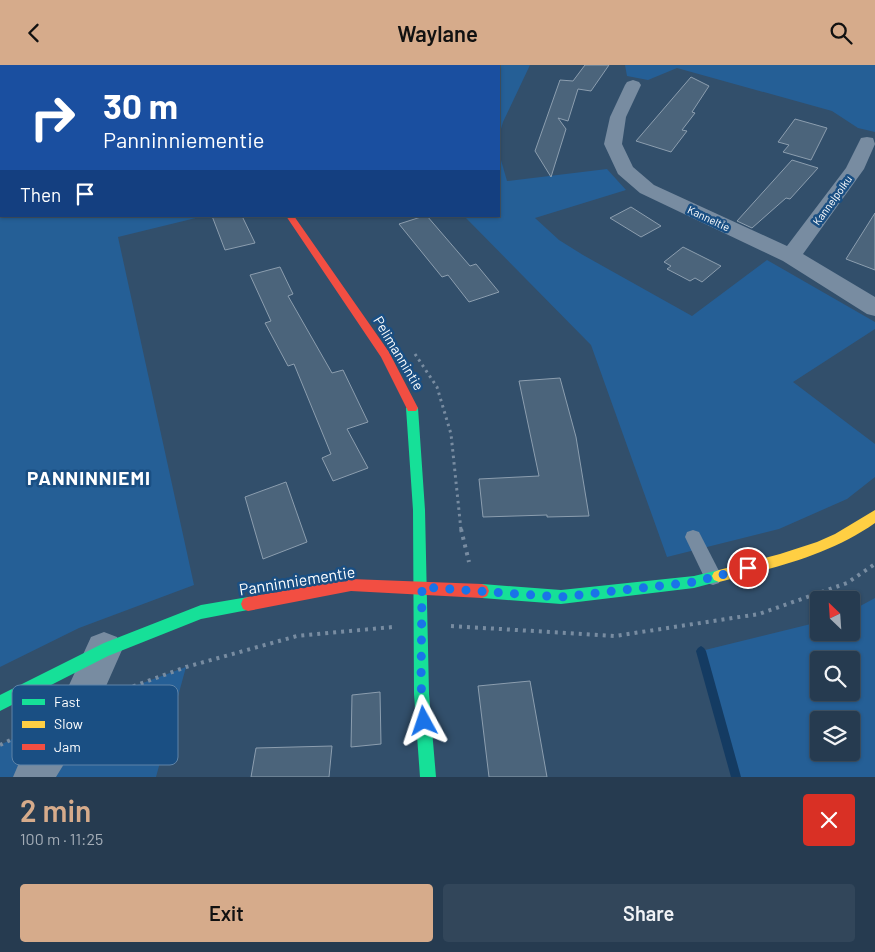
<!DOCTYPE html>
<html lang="en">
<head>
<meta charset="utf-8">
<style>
	:root { --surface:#263b50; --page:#32465a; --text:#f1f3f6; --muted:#a4adb7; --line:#425567; --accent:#d6ab8b }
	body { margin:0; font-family:Barlow,sans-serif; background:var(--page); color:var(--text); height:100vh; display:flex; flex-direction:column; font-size:19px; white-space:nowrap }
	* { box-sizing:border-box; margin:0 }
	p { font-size:16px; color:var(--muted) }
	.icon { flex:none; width:28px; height:28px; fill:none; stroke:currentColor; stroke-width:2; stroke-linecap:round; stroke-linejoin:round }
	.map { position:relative; height:712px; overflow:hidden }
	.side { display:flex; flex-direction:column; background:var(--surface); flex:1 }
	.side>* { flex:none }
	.guide { position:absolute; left:0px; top:0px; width:500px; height:152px; box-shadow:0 1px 4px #0004,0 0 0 1px var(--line); background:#1a4fa0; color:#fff; overflow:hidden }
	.needle { width:32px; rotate:335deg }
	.fabs { position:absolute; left:810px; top:526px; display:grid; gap:10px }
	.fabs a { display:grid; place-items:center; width:50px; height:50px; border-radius:5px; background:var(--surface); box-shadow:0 1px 4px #0004,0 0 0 1px var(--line); font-size:25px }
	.pin { position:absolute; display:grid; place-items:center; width:42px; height:42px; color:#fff; margin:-21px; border:2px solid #fff; border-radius:50%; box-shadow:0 1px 5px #0007 }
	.me { position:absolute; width:55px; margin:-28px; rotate:355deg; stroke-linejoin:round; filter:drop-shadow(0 0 4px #0008) }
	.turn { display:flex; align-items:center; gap:18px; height:105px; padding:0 20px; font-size:22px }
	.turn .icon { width:65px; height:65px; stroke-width:2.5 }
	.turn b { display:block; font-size:35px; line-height:42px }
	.then { display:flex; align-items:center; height:48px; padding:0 20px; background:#0003; gap:10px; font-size:19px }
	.round { display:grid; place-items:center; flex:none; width:52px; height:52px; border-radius:5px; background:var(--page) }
	.summary { display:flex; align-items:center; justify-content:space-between; height:85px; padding:0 20px }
	h1 { font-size:30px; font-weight:600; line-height:38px; color:var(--accent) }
	.action { display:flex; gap:10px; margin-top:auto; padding:10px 20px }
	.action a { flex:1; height:58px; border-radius:5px; background:var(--accent); color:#111; font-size:20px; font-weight:600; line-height:58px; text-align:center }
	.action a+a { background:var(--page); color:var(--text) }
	header { display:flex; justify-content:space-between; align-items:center; height:65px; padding:0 20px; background:var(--accent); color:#111; font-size:22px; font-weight:600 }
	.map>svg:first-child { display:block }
	.green { fill:#255f96; fill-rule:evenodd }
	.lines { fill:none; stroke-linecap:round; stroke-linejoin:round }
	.stream { fill:#143b62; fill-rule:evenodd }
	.building { fill:#4b647b; stroke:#8c9eaf }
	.path-far1 { stroke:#788ca1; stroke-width:3; stroke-dasharray:2.5 4; stroke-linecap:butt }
	.path { stroke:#788ca1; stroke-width:4; stroke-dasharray:3 5; stroke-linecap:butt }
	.lane { fill:#788ca1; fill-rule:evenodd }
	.street { fill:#788ca1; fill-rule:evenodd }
	.fast { fill:#16e098; fill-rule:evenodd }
	.slow { fill:#ffcf43; fill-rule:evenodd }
	.jam { fill:#f24e42; fill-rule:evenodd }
	.route { stroke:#1a73e8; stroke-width:9; stroke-dasharray:0 16.2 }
	.labels { text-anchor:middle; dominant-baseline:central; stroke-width:5; stroke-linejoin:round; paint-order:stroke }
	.far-street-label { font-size:11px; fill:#fff; stroke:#1a4f83 }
	.street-label { font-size:14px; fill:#fff; stroke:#1a4f83 }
	.near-street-label { font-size:16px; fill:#fff; stroke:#1a4f83 }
	.district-label { font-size:19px; font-weight:bold; letter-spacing:1px; fill:#fff; stroke:#1a4f83 }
	.key { fill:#1a4f83; stroke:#5f84a8; stroke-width:1 }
	.key-label { font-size:14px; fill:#fff }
</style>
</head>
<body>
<header><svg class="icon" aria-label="back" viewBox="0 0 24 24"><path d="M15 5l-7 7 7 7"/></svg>Waylane<svg class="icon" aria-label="search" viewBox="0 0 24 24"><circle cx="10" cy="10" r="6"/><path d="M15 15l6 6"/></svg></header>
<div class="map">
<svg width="875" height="712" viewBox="0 0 875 712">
	<rect width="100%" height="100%" fill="#324f6b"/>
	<path class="green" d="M0 0H232L1 1 0 21Z
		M459 0H530L503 57 499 71V1H453Z
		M625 0H875V67L858 63 832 46 677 3 648 15 627 11Z
		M499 88 507 116 607 104 626 125 535 153 559 175 583 190 692 251 767 195 875 257V264L793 317 875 379V412L847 434 779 464 667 492 591 280 464 151H499Z
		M0 143 1 151H204L118 172 194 520 79 563 0 602Z
		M875 533V712H736L701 586 819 557V568H851V546ZM819 595H851V628H819ZM819 655H851V688H819Z
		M186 602 156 712H0V680L78 642Z"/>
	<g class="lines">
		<path class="stream" d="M701 581 704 583 706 586 741 712H731L696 586 698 583Z"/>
	</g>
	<path class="building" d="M585 0H609L591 26 578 24 568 56 558 53 566 64 551 112 535 86 560 15 573 16Z
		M691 12 709 21 692 47 695 48 682 65 687 66 671 87 636 76Z
		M795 54 827 63 811 95 783 87 789 80 778 77Z
		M792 95 818 103 790 134 786 133 752 163 737 156Z
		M631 142 661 161 641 172 610 153Z
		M875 148V205L846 194Z
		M212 151H242L255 178 225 185Z
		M424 151H427L470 201 476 199 499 227 469 237 448 210 442 212 399 159Z
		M683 182 721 201 702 217 695 213 690 216 667 204 671 201 664 197Z
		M280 202 293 229 288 231 332 308 343 305 368 357 347 364 368 403 333 416 322 393 331 389 294 299 288 301 265 258 271 256 250 210Z
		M560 313 576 372 589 451 547 452V450L483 452 479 414 539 411 519 316Z
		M286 417 307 477 263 494 245 432Z
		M530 616 547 712H489L478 621Z
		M380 627 381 679 351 682 352 630Z
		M332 681 329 712H251L256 683Z"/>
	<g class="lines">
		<path class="path-far1" d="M415 289 437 322 451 369 461 465"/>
		<path class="path" d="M461 464 469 497
			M451 561 615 571 759 549 847 518 875 499
			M118 627 186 602 297 571 393 562
			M0 680 21 670"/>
		<path class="lane" d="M693 465 699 467 719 506 721 512 719 518 713 520 707 518 685 472 687 467Z"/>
		<path class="street" d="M633 15 639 17 641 20 626 52 622 79 633 102 654 120 787 181 846 103 861 73 867 72 873 73 875 79 864 104 803 189 875 232V251L867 249 783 196 640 128 618 109 604 79 610 52 625 20 627 17Z
			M0 66H1V76H0Z
			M104 567 117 572 122 585 91 655 56 712H13L19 698 65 629 91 572Z"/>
		<path class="fast" d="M412 339 418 343 425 445 429 629 436 712H420L414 629 413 445 406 343Z
			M719 505 724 507 726 511 724 515 694 523 561 539 482 533 477 531 475 526 477 521 482 519 561 525 694 511Z
			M248 532 253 534 255 539 253 544 201 554 108 591 0 646V630L104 578 201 540Z"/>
		<path class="slow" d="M875 445V458C828 491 773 503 719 517L714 515 712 511 714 507 719 505 780 489 817 477 835 469Z"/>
		<path class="jam" d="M286 151H294L389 287 418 343 416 346H408L381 292Z
			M351 514 482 519 487 521 489 526 487 531 482 533 351 526 248 546 243 544 241 539 243 534 248 532Z"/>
	</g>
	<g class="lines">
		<path class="route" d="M424 656 421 619 422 522 561 532 694 517 748 503"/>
	</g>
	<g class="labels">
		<g class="far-street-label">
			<text transform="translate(832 135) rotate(-54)">Kannelpolku</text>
			<text transform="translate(709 153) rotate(25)">Kanneltie</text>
		</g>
		<g class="street-label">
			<text transform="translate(399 288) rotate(59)">Pelimannintie</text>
		</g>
		<g class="near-street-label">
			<text transform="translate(297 515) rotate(-9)">Panninniementie</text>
		</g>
		<g class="district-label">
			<text x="89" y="412">PANNINNIEMI</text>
		</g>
	</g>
	<rect x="12" y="620" width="166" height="80" rx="8" class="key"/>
	<rect x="22" y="634" width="23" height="6" fill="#16e098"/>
	<rect x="22" y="656" width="23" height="7" fill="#ffcf43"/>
	<rect x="22" y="679" width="23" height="6" fill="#f24e42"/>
	<g class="key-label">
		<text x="54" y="642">Fast</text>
		<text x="54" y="664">Slow</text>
		<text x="54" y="687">Jam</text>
	</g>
</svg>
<div class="fabs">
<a><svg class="needle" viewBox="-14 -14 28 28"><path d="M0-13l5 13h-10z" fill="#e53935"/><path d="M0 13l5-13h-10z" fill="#a4adb7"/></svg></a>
<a><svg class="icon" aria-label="search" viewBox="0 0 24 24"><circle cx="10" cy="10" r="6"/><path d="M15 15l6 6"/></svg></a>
<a><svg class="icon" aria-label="layers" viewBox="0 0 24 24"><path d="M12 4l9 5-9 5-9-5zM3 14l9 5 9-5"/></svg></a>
</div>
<div class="pin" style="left:748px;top:503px;background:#d93025"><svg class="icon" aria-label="arrive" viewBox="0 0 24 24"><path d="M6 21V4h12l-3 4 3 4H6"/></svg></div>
<svg class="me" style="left:424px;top:656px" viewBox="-20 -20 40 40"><path d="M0-17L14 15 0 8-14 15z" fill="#1a73e8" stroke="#fff" stroke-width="4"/></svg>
<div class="guide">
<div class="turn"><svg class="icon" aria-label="right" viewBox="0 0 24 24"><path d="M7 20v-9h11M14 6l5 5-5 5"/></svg><div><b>30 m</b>Panninniementie</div></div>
<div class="then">Then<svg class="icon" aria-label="arrive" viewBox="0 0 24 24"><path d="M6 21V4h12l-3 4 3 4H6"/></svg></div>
</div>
</div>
<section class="side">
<div class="summary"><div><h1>2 min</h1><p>100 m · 11:25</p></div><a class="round" style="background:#d93025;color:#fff"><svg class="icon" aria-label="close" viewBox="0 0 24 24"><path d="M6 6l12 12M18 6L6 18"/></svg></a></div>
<div class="action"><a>Exit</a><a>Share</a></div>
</section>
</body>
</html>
